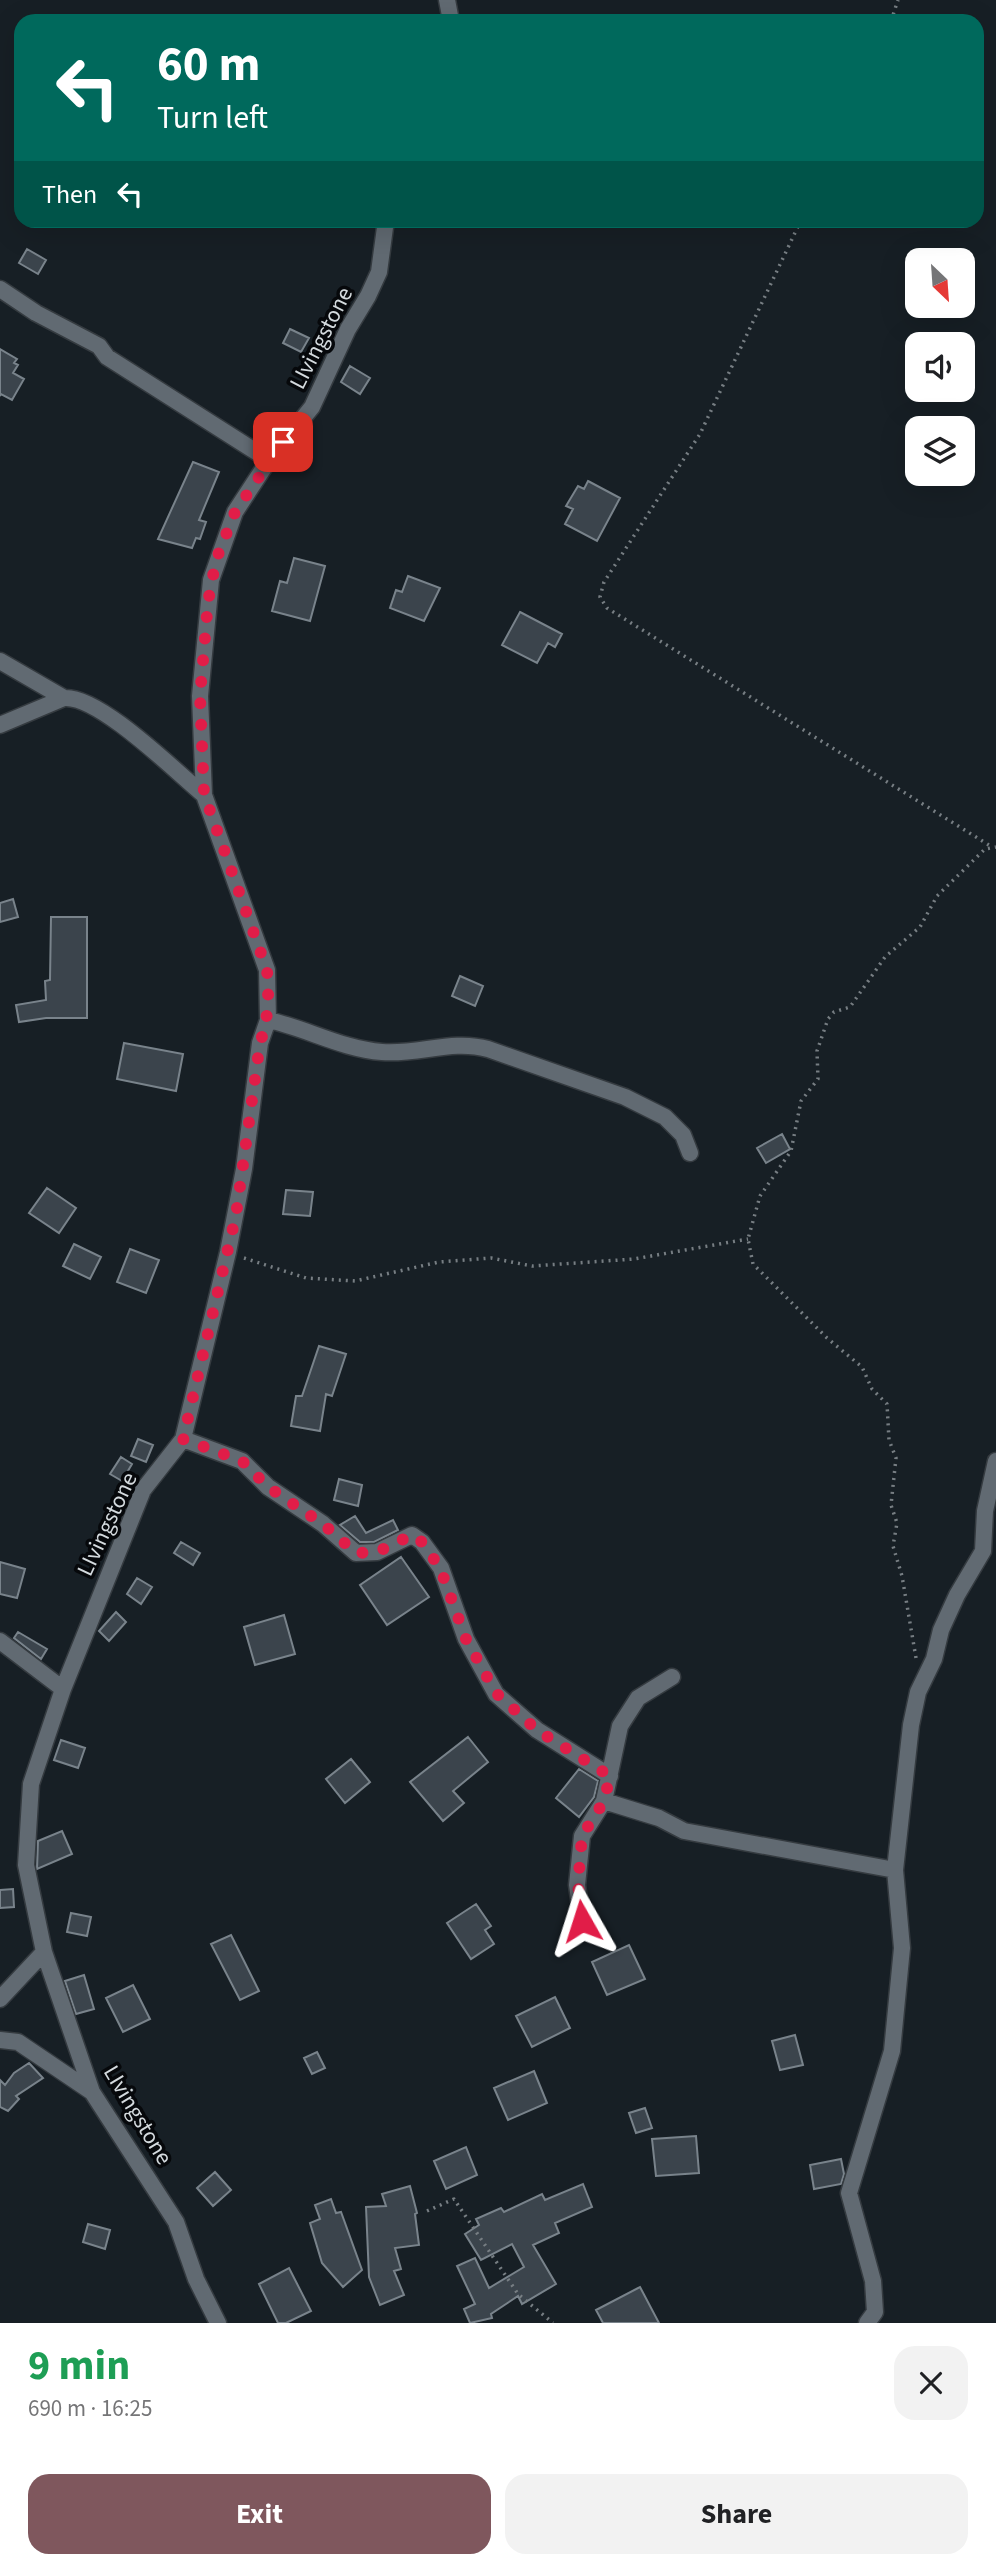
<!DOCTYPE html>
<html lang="en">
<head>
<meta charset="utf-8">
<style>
	:root { --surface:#fff; --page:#f2f2f2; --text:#202124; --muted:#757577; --accent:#7f575d }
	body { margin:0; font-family:"Source Sans 3",sans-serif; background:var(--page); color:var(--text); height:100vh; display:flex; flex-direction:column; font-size:26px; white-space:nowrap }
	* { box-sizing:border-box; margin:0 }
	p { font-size:23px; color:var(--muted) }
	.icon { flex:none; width:38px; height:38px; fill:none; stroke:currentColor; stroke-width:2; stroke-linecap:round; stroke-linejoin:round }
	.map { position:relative; height:2323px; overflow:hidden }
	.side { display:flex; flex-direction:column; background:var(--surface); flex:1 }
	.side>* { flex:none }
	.guide { position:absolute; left:14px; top:14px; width:970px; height:214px; border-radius:21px; box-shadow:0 7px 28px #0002; background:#00695c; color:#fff; overflow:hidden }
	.needle { width:46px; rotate:155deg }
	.controls { position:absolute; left:905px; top:248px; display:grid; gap:14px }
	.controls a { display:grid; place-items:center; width:70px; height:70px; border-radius:14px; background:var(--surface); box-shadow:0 7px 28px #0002; font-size:35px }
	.pin { position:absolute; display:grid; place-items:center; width:60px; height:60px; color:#fff; margin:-30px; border-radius:14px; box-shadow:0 4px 10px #0006 }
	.me { position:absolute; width:77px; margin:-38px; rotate:354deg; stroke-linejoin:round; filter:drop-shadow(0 0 5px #0008) }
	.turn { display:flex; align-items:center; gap:24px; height:147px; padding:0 28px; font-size:32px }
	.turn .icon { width:91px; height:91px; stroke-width:2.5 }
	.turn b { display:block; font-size:49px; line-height:60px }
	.then { display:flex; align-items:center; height:66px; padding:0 28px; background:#0003; gap:14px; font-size:26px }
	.round { display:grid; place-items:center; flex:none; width:74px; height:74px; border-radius:21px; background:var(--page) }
	.summary { display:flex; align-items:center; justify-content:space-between; height:119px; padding:0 28px }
	h1 { font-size:42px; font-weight:700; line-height:52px; color:#1e9e55 }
	.primary-button { display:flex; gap:14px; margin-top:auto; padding:14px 28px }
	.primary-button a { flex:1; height:80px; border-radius:21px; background:var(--accent); color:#fff; font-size:28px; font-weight:700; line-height:80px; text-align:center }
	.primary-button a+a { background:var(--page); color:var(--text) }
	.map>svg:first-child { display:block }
	.building { fill:#3b444c; stroke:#79838b; stroke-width:2 }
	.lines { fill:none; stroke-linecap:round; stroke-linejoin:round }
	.street-casing { stroke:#353b40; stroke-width:19 }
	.path { stroke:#777e83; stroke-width:3.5; stroke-dasharray:2 5; stroke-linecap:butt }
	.street { stroke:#616a72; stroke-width:16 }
	.route { stroke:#e11d48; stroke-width:12; stroke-dasharray:0 21.6 }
	.labels { text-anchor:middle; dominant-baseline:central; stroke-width:7; stroke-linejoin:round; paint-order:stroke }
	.street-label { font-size:23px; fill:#d4dade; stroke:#06080b }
</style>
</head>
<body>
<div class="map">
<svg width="996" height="2323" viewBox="0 0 996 2323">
	<rect width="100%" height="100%" fill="#171f25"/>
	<path class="building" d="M27 249 46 260 38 274 19 263Z
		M290 329 309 338 301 352 283 343Z
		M0 349 17 359 14 363 18 365 13 373 24 379 12 400 1 394 0 396Z
		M350 366 370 378 360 394 341 382Z
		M193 462 219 472 199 520 206 522 200 539 196 538 192 548 158 539Z
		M588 481 620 498 597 541 565 524 573 509 566 506 578 486 584 489Z
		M294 558 325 566 310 621 272 611 280 581 287 583Z
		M408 576 440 588 424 621 390 608 396 590 402 592Z
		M520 612 562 634 555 647 548 643 537 663 502 645Z
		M13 899 18 917 0 922V903Z
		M51 917H87V1018H46L19 1022 16 1005 46 1000 45 981 50 980Z
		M460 976 483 986 475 1006 452 996Z
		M124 1043 183 1054 176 1091 117 1079Z
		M782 1134 790 1149 766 1163 757 1148Z
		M47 1188 76 1208 59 1233 29 1213Z
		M286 1190 313 1192 310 1216 283 1214Z
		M74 1244 101 1257 90 1279 63 1266Z
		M130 1249 159 1260 146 1293 117 1282Z
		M319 1346 346 1354 332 1396 326 1394 320 1431 291 1426 296 1396H302Z
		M138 1439 153 1445 146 1462 131 1456Z
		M121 1457 132 1464 122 1481 110 1474Z
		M339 1479 362 1485 358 1506 334 1500Z
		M355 1516 366 1533 393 1520 398 1530 374 1542H360L340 1525Z
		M181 1542 200 1553 193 1565 174 1553Z
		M401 1557 429 1597 387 1625 360 1585Z
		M0 1562 25 1569 17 1598 0 1594Z
		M137 1578 152 1587 141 1604 127 1594Z
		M116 1612 126 1622 109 1641 99 1631Z
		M284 1615 295 1654 255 1665 244 1627Z
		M18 1632 47 1649 41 1659 14 1638Z
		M468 1737 488 1762 453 1791 464 1803 443 1821 410 1782Z
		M61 1740 85 1748 78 1768 54 1760Z
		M351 1759 370 1782 345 1803 326 1779Z
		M579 1769 598 1781 594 1797 579 1817 556 1798Z
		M62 1831 72 1854 37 1869 38 1841Z
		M13 1889 14 1907 0 1908V1890Z
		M476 1904 491 1926 485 1930 494 1944 471 1959 447 1923Z
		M71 1913 91 1917 87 1936 67 1932Z
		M231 1935 259 1991 240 2000 211 1944Z
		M629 1945 645 1979 607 1995 592 1962Z
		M84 1975 94 2009 76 2014 65 1981Z
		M133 1985 150 2019 123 2032 106 1998Z
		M555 1997 570 2028 532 2047 516 2016Z
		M795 2035 803 2065 780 2070 772 2041Z
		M317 2052 325 2068 312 2074 304 2058Z
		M29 2063 43 2078 16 2096 19 2099 8 2111 0 2107V2080L5 2085 14 2073Z
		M534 2071 547 2103 508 2120 494 2088Z
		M645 2108 652 2128 636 2133 629 2113Z
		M696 2136 699 2173 656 2176 652 2139Z
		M466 2147 477 2175 446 2189 434 2161Z
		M841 2159 844 2174 841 2184 814 2189 810 2165Z
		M215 2172 231 2190 213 2206 197 2188Z
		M583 2184 592 2207 555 2223 559 2233 533 2245 556 2284 522 2304 518 2296 491 2314 492 2318 470 2323 464 2309 475 2304 457 2266 475 2258 489 2288 524 2267 512 2244 481 2260 465 2234 479 2225 476 2219 501 2208 504 2212 542 2194 545 2200Z
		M410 2186 417 2213 415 2214 419 2245 395 2248 401 2269 394 2271 404 2295 380 2305 369 2277 366 2207 386 2206 382 2194Z
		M331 2199 336 2213 341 2212 362 2270 343 2287 322 2263 310 2223 320 2219 315 2205Z
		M88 2224 110 2230 105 2249 83 2242Z
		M289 2268 311 2311 286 2323H278L259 2284Z
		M640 2287 659 2323H603L596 2310Z"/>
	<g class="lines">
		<defs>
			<path id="street" d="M447 0 451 21
				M0 289 36 313 99 346 107 357 269 460
				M0 661 64 698
				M0 725 64 698C99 695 175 771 204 795
				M268 1020C306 1028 342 1049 382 1052 419 1055 452 1039 488 1049L625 1097 665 1117 683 1135 690 1153
				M183 1439 242 1461 268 1487 323 1524 356 1553 377 1552 412 1535 422 1542 441 1568 466 1639 496 1694 537 1730 610 1776
				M0 1641 63 1689
				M604 1801 659 1818 684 1831 895 1870
				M582 1921 577 1885 582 1836 604 1801 620 1726 638 1698 672 1677
				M0 1999 44 1952
				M0 2040 18 2042 92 2092
				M218 2323 196 2279 176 2222 92 2092 44 1952 26 1865 31 1784 63 1689 143 1490 183 1439 228 1252 244 1169 260 1043 268 1020 267 970 204 795 200 696 211 580 235 512 269 460 312 407 348 329 368 296 379 272 386 220
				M867 2323 875 2312 873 2281 849 2193 892 2051 902 1948 895 1870 911 1725 918 1692 934 1659 941 1630 957 1595 983 1551 985 1511 996 1461"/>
		</defs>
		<use href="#street" class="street-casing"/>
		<path class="path" d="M891 21 898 0
			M801 220 700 434 604 582 600 597 607 608 992 847
			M244 1258 306 1278 355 1281 439 1262 491 1258 532 1266 634 1259 748 1239
			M916 1658 902 1576 893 1546 897 1523 891 1505 896 1458 889 1440 887 1404 872 1389 862 1367 827 1338 753 1264 748 1239 760 1196 791 1151 801 1101 818 1079 817 1051 828 1019 834 1012 850 1007 885 957 920 927 937 896 985 849 996 847
			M427 2211 454 2199 518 2294 553 2323"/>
		<use href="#street" class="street"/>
	</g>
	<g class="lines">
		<path class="route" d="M283 442 235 512 216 560 208 602 200 696 204 794 267 970C269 996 269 1017 260 1043L236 1215 183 1439 242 1461 268 1487 323 1524 356 1553 377 1552 412 1535 422 1542 440 1568 466 1639 496 1693 537 1730 610 1776 604 1801 582 1836 578 1885 582 1921"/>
	</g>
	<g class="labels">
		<g class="street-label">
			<text transform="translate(321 338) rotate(-63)">LIvingstone</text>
			<text transform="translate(107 1524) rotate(-65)">LIvingstone</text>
			<text transform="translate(138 2115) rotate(59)">LIvingstone</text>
		</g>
	</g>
</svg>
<div class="controls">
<a><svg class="needle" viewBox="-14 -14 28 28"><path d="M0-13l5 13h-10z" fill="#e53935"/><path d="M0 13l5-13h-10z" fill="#757577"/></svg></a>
<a><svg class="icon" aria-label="sound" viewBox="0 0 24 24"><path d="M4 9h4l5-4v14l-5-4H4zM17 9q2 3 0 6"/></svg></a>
<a><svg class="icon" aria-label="layers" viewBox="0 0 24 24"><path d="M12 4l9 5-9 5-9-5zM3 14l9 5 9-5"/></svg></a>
</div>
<div class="pin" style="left:283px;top:442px;background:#d93025"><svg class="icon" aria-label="arrive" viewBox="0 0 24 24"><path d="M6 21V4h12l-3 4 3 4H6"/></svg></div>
<svg class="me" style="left:582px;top:1921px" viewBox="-20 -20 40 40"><path d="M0-17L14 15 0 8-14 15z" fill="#e11d48" stroke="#fff" stroke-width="4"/></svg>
<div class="guide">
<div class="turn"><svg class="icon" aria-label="left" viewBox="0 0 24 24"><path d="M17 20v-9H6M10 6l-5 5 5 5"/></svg><div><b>60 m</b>Turn left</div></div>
<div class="then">Then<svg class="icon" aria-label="left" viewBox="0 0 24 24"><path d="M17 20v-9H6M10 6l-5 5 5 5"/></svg></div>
</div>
</div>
<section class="side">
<div class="summary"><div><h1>9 min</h1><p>690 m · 16:25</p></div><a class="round"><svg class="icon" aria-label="close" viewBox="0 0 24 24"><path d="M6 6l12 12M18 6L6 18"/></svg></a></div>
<div class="primary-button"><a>Exit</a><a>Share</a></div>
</section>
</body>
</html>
